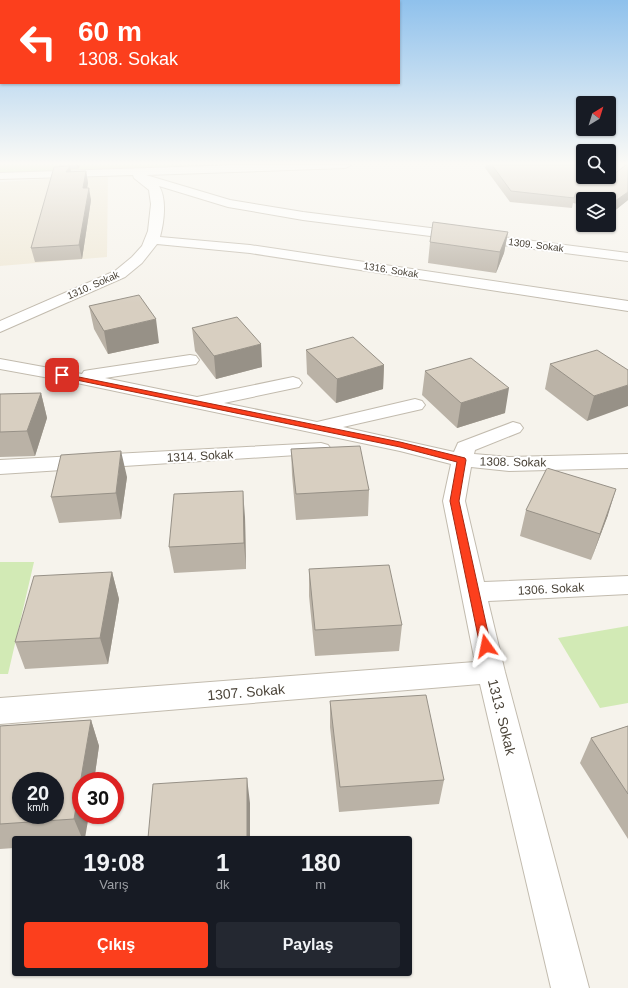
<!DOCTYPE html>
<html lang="tr">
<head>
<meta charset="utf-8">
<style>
	:root { --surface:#171b24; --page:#242831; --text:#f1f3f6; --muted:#9ea1a6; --accent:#fc3f1d }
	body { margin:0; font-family:Arial,sans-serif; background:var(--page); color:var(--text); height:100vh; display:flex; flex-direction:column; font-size:15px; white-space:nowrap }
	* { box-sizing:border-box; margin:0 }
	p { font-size:13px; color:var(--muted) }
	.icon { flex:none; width:22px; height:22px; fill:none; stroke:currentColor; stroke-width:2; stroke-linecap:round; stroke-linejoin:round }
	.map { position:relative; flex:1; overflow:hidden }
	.sheet { position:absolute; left:12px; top:836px; width:400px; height:140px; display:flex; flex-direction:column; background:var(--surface); border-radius:4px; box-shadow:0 1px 3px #0004 }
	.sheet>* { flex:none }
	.hud { position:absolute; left:0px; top:0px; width:400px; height:84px; box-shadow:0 1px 3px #0004; background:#fc3f1d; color:#fff; overflow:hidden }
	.needle { width:26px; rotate:38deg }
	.tools { position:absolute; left:576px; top:96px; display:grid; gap:8px }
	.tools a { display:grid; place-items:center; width:40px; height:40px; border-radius:4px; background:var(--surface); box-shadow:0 1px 3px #0004; font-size:20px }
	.speed { position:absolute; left:12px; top:772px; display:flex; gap:8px; font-size:20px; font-weight:700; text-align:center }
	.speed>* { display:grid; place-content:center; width:52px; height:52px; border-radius:50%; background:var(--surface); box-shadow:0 1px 3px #0004; line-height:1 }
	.speed small { font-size:10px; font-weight:400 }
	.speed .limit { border:6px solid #d22; background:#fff; color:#111 }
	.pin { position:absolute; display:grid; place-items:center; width:34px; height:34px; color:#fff; margin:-17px; border-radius:8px; box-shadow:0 2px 6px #0006 }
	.me { position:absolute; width:44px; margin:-22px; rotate:348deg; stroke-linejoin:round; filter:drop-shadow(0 0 3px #0008) }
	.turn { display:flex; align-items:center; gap:14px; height:84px; padding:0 12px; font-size:18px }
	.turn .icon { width:52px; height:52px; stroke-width:2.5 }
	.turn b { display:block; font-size:28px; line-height:34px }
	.eta { display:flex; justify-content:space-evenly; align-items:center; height:68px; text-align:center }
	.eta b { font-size:24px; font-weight:800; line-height:28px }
	.action { display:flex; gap:8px; margin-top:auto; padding:8px 12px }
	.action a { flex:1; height:46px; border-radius:4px; background:var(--accent); color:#fff; font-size:16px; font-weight:800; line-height:46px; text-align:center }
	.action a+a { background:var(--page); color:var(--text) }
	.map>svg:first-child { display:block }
	.education { fill:#efe8d6 }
	.green { fill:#d2eab5 }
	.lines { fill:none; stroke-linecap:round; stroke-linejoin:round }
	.street-casing { stroke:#c2bbae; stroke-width:2 }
	.street { fill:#fff; fill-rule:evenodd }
	.wall { fill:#bab2a6 }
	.shaded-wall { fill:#979187 }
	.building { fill:#d8cfc1; stroke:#979187; fill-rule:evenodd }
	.route { fill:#fc3f1d; stroke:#a42913 }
	.labels { text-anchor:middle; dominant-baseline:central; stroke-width:4; stroke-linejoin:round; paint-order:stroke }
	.far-street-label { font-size:10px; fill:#4b4439; stroke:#fff }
	.street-label { font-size:12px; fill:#4b4439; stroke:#fff }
	.near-street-label { font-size:14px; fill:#4b4439; stroke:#fff }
</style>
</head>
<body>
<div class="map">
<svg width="628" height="988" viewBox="0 0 628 988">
	<rect width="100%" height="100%" fill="#f6f3ec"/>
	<path class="education" d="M108 175 107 257 0 266V182Z"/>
	<path class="green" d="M0 165H358L0 175Z
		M0 562H34L8 674H0Z
		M628 626V703L600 708 558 638Z"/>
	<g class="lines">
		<defs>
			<path id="street" d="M238 165H351L345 168 146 175 230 200 303 212 628 253V261L303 220 228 207 159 186C167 199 164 222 160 237L250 245 628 301V311L250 253 157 244 142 263 125 277 0 332V321L115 271 132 257 142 246 148 231 151 204 149 190 134 178 133 175 0 179V173Z
				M190 355 196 356 199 360 196 364 105 378 197 397 293 377 299 379 302 383 299 387 224 403 317 422 415 399 422 401 425 405 422 409 343 427 454 452 458 443 513 422 520 424 523 428 520 432 475 450 474 454 509 457 628 454V468L509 471 471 467 465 501 484 582 628 576V594L488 601 505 672 589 988H551L480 684 0 724V698L475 662 443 501 451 464 400 451 77 383 0 369V359L82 374 84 371 90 370Z
				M321 443 328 445 331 449 328 453 0 474V460Z"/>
		</defs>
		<use href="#street" class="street-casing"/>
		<use href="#street" class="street"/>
	</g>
	<path class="wall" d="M59 165H80L78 169H71V172L86 171 88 183 87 188 91 200 82 259 35 262 31 248 59 167Z
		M486 165H583L614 174 628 165V200L613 212 609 211V199H583V205L573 203 572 208 510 202 485 168Z
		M508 232 504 253 496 273 428 263 430 242Z
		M89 306 159 343 108 354 94 329Z
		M192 328 262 367 216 379 195 351Z
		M306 350 384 365 383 389 336 403 307 374Z
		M550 364 628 370 587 421 545 389Z
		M425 371 505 413 457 428 422 395Z
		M41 393 47 418 35 456 0 457V394Z
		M291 449 369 490 368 516 296 520 292 475Z
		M127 477 121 519 59 523 51 497Z
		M526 510 608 515 591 560 520 536Z
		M245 517 246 569 174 573 169 547Z
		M309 569 402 625 399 651 315 656 309 596Z
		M112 572 119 599 108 664 25 669 15 642Z
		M330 701 444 780 439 804 339 812 330 727Z
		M91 720 99 746 94 781H81L85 838H14V848L0 849V726Z
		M628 726V839L580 763 591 738Z"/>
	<path class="shaded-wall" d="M77 165H80L78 169Z
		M70 166 72 178 66 172Z
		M86 171 88 183 85 200 83 188Z
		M89 188 91 200 82 259 79 245Z
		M628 192V200L613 212 615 201Z
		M508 232 504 253 496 273 500 252Z
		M156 319 159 343 108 354 104 331Z
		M261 344 262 367 216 379 214 356Z
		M384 365 383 389 336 403 337 379Z
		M628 385V406L587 421 594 396Z
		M509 388 505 413 457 428 461 403Z
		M41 393 47 418 35 456 27 431Z
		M121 451 127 477 121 519 116 493Z
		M616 489 608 515 591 560 600 534Z
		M243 491 245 517 246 569 244 543Z
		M112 572 119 599 108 664 100 638Z
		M91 720 99 746 94 781H81V815H89L85 838H82L74 819Z
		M247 778 250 803V838H247Z"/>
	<path class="building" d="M492 165H583V177H609V169L614 174 626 165H628V192L615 201 609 200V199H605L576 192 574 198 511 191Z
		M70 166 66 172 86 171 83 188H89L79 245 31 248 54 167Z
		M433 222 508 232 500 252 430 242Z
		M139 295 156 319 104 331 89 306Z
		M237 317 261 344 214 356 192 328Z
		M353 337 384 365 337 379 306 350Z
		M597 350 628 370V385L594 396 550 364Z
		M471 358 509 388 461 403 425 371Z
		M41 393 27 431 0 432V394Z
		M360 446 369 490 296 494 291 449Z
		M121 451 116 493 51 497 61 455Z
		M547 468 616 489 600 534 526 510Z
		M243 491 244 543 169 547 174 494Z
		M389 565 402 625 315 630 309 569Z
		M112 572 100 638 15 642 34 576Z
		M426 695 444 780 340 787 330 701Z
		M91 720 74 819 0 824V726ZM21 781H55V815H21Z
		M628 726V794L591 738Z
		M247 778V838H148L153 784Z"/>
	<linearGradient id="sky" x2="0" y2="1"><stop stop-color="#8fc1ec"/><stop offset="0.54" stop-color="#fbfaf6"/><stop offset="1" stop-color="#fbfaf6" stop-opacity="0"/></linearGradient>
	<rect width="628" height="303" fill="url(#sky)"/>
	<path class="route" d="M59 373 400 442 465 458 466 460 459 501 491 646 490 649H482L480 646 450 501 457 462 400 447 62 377 58 375Z"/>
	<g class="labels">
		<g class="far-street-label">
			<text transform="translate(536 245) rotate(7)">1309. Sokak</text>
			<text transform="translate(391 270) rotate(9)">1316. Sokak</text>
			<text transform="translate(93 285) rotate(-24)">1310. Sokak</text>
		</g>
		<g class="street-label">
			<text transform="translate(200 456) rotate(-3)">1314. Sokak</text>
			<text transform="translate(513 462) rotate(1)">1308. Sokak</text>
			<text transform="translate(551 589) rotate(-3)">1306. Sokak</text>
		</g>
		<g class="near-street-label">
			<text transform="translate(246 692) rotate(-5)">1307. Sokak</text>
			<text transform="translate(502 717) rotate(76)">1313. Sokak</text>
		</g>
	</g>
</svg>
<div class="tools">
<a><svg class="needle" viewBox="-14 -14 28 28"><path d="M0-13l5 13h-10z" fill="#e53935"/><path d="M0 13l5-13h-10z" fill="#9ea1a6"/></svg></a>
<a><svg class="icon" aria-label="search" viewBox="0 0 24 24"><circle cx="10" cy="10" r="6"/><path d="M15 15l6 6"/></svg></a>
<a><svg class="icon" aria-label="layers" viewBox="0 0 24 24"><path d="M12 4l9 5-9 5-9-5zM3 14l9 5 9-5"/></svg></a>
</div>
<div class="speed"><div>20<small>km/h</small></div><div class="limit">30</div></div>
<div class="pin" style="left:62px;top:375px;background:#d93025"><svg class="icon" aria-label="arrive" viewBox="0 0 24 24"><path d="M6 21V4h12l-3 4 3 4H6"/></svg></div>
<svg class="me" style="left:486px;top:646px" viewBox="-20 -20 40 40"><path d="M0-17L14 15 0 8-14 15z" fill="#fc3f1d" stroke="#fff" stroke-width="4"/></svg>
<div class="hud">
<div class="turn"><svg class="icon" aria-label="left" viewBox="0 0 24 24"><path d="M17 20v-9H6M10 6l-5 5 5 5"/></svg><div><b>60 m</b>1308. Sokak</div></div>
</div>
<section class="sheet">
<div class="eta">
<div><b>19:08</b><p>Varış</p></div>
<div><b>1</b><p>dk</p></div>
<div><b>180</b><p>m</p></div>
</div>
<div class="action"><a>Çıkış</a><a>Paylaş</a></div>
</section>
</div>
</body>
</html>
